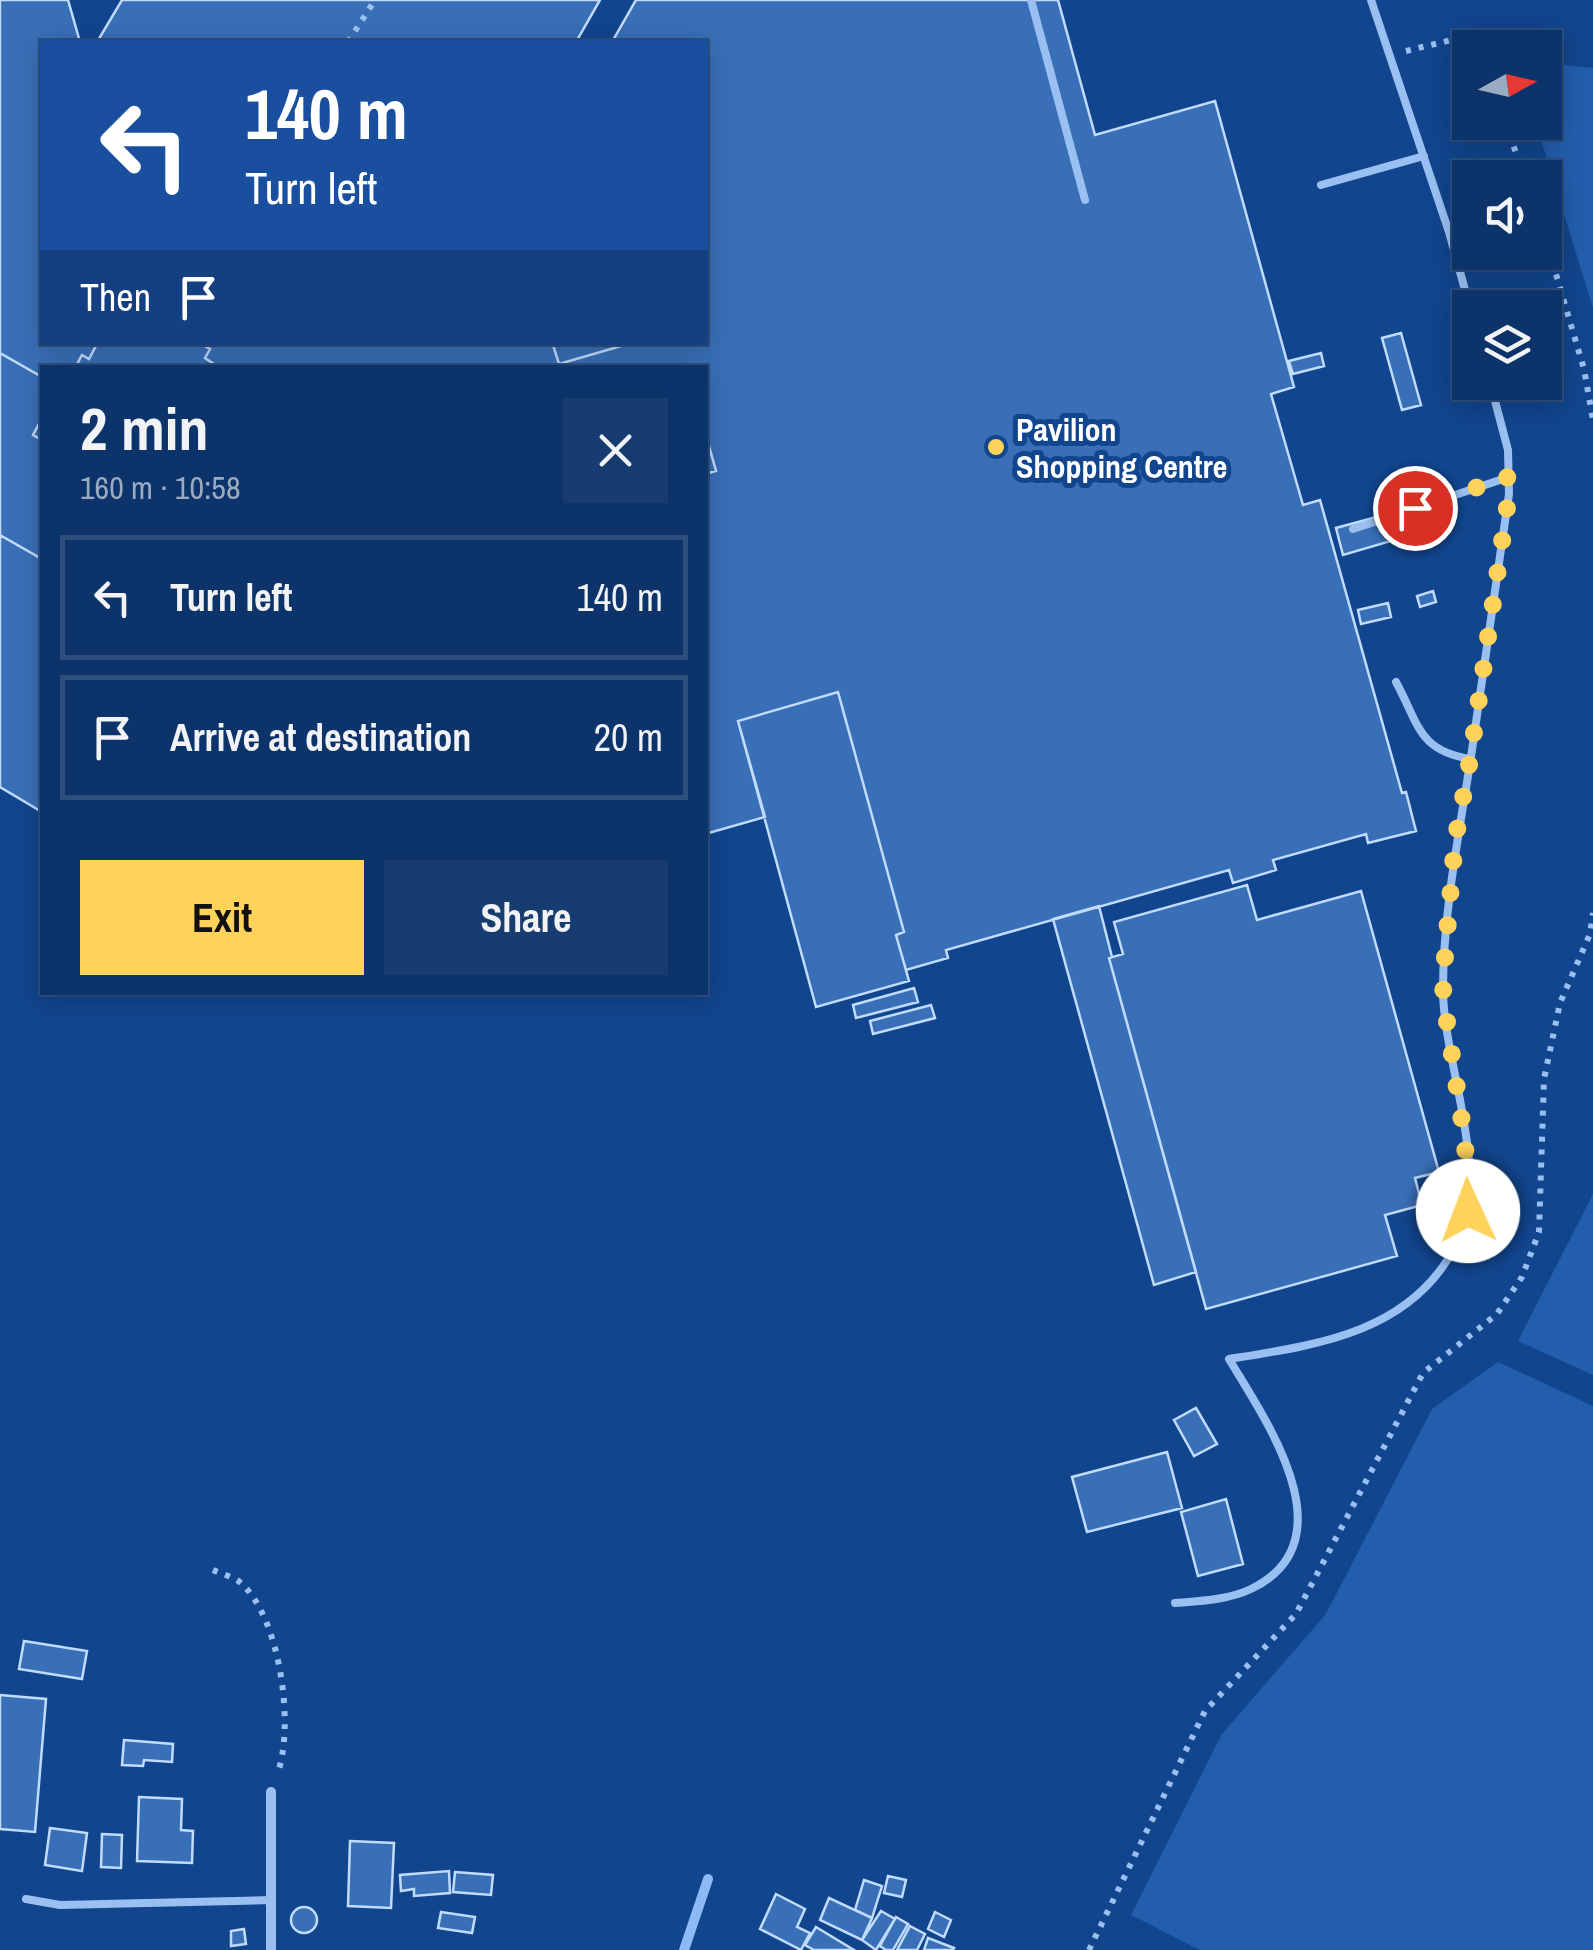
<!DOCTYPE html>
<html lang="en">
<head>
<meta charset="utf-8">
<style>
	:root { --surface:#0d346a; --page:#163c70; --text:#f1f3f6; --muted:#9aaac1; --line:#2d4f7e; --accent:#ffd35a }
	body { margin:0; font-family:"Archivo Narrow",sans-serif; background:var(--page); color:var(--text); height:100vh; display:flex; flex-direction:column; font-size:38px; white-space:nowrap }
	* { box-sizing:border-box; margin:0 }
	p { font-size:32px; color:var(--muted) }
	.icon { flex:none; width:55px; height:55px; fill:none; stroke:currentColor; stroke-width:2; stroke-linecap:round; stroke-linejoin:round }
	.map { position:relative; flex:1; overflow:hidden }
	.sheet { position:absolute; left:40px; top:365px; width:668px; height:630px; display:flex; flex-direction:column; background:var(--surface); border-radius:0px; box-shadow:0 5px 25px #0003,0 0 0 2px var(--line) }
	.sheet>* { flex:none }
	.banner { position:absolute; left:40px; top:40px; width:668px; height:305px; border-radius:0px; box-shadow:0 5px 25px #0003,0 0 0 2px var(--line); background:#1a4fa0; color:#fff; overflow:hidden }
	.needle { width:65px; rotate:82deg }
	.controls { position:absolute; left:1452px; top:30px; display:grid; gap:20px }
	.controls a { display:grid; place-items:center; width:110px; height:110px; border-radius:0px; background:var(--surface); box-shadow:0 5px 25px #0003,0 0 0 2px var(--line); font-size:50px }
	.pin { position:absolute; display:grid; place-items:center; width:85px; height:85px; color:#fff; margin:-42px; border:5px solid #fff; border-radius:50%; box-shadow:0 2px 10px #0007 }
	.me { position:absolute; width:110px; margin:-55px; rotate:358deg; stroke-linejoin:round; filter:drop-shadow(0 0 8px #0008) }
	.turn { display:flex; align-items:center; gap:35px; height:210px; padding:0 40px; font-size:45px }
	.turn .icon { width:130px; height:130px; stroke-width:2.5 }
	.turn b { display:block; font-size:70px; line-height:85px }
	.then { display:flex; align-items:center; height:95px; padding:0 40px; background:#0003; gap:20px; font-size:38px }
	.round { display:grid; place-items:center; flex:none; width:105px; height:105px; border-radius:0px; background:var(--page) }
	.summary { display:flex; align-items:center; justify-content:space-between; height:170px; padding:0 40px }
	h1 { font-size:60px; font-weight:700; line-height:75px }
	.button { display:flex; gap:20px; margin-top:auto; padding:20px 40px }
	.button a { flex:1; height:115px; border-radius:0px; background:var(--accent); color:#111; font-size:40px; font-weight:700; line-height:115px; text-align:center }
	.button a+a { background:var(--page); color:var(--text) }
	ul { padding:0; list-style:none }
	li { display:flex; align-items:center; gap:30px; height:125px; margin:0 20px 15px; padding:0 20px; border:5px solid var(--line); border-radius:0px }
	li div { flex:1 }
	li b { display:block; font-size:38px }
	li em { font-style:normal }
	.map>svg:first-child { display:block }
	.green { fill:#235ead }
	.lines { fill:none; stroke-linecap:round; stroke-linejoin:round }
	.stream { stroke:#8bbaf5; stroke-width:10 }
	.building { fill:#396fb7; stroke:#c1dbfd; stroke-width:2.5 }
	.path { stroke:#9ac0f2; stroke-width:6; stroke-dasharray:5 8; stroke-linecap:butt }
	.service { stroke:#9ac0f2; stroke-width:8 }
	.minor { stroke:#9ac0f2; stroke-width:10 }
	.route { stroke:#ffd35a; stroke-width:18; stroke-dasharray:0 32.4 }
	.poi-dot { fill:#ffd35a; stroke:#11458d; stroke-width:4 }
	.labels { text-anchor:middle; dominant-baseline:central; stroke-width:10; stroke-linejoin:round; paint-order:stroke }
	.poi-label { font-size:32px; font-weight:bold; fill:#fff; stroke:#11458d; text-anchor:start }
</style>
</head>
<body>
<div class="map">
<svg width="1593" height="1950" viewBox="0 0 1593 1950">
	<rect width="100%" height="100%" fill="#11458d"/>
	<path class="green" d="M1545 63 1593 68V308L1536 123 1545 122Z
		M1593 1194V1375L1518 1341Z
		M1498 1362 1593 1406V1950H1200L1131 1915 1222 1734 1326 1614 1432 1409Z"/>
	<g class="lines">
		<path class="stream" d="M684 1950 708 1879"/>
	</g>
	<path class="building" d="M0 0H68L80 42H42V342H705V42H612L636 0H1058L1095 135 1215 101 1294 387 1271 394 1303 505 1320 500 1402 793 1406 792 1416 831 1368 843 1366 834 1273 860 1276 870 1233 883 1229 870 946 950 948 958 906 970 896 935 904 932 838 692 738 721 765 817 705 834V368H42V812L0 787Z
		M122 0H600L576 42H97Z
		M1401 333 1421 405 1402 410 1382 338Z
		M98 342H198L210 349 205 358 220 368H75L82 355 89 359Z
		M552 342H635L559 364Z
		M0 353 42 377V418L33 435 42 440V559L0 535Z
		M1321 353 1324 366 1293 374 1289 361Z
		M705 432 716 471 705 474Z
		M1445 507 1450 524 1426 531 1421 514Z
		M1384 515 1391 541 1343 555 1336 528Z
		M1433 591 1436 602 1420 607 1417 596Z
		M1388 603 1391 617 1361 624 1358 610Z
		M838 692 904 932 896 935 909 981 816 1007 738 721Z
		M1247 885 1257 920 1361 891 1439 1172 1415 1178 1422 1205 1385 1215 1397 1256 1206 1309 1109 958 1123 954 1114 922Z
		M1099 906 1112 957 1109 958 1196 1272 1154 1285 1053 919Z
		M914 988 918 1002 856 1018 853 1005Z
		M931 1005 935 1018 873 1034 870 1021Z
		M1196 1408 1217 1444 1194 1456 1174 1420Z
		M1167 1452 1182 1508 1087 1532 1072 1477Z
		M1226 1499 1243 1564 1198 1576 1181 1512Z
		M24 1641 87 1651 82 1679 19 1669Z
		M0 1695 46 1699 35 1832 0 1829Z
		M124 1740 173 1744 172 1762 144 1760 143 1766 122 1765Z
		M139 1797 182 1799 181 1830 193 1831 192 1863 137 1861Z
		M50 1828 87 1833 82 1871 45 1865Z
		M102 1834 122 1835 121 1868 101 1867Z
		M350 1841 394 1843 391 1908 348 1906Z
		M449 1871 450 1893 414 1896V1889L401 1891 400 1875Z
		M455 1872 493 1875 491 1895 453 1892Z
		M888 1876 906 1880 902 1897 884 1893Z
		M864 1880 882 1886 872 1918 855 1910Z
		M776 1894 805 1909 797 1927 810 1933 801 1950 760 1929Z
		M829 1898 872 1918 862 1940 820 1920Z
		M291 1920a13 13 0 1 1 26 0a13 13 0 1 1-26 0Z
		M881 1911 895 1919 876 1950 862 1940Z
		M441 1912 475 1917 472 1933 438 1928Z
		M935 1912 951 1920 944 1937 928 1929Z
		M896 1917 908 1924 893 1950H886L880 1946Z
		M910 1926 925 1934 917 1950H897Z
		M816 1927 854 1950H814L805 1945Z
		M244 1929 246 1944 231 1946V1931Z
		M928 1938 954 1948 953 1950H924Z"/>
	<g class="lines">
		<path class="path" d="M348 42 375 0
			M1406 51 1468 36 1477 48
			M1505 122 1525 178
			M1545 237 1584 369 1593 420
			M213 1570C222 1574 234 1577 241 1583 281 1619 295 1728 277 1775
			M1089 1950 1205 1711 1296 1614 1423 1373 1497 1314 1522 1277 1539 1232 1544 1079 1560 1003 1590 934 1593 913"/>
		<path class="service" d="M1031 0 1085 200
			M1371 0 1449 232 1470 308
			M1321 185 1424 156
			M1353 529 1509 477
			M1396 682C1419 724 1418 751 1471 759
			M1175 1603C1200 1601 1228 1600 1251 1589 1351 1541 1265 1419 1229 1359 1317 1345 1411 1333 1456 1245 1493 1174 1444 1067 1443 991 1443 912 1459 835 1471 757 1484 670 1496 582 1509 494L1508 450 1490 382
			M26 1899 60 1905 272 1900"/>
		<path class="minor" d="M271 1792V1950"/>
	</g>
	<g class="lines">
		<path class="route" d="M1415 508 1508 477 1509 494 1470 760 1455 841 1445 956 1443 995 1465 1142 1468 1211"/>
	</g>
	<circle class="poi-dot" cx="996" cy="447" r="10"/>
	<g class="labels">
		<g class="poi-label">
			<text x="1016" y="429">Pavilion<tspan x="1016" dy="37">Shopping Centre</tspan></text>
		</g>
	</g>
</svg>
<div class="controls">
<a><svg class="needle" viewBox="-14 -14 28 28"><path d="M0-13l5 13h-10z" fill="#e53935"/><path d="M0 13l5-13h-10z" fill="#9aaac1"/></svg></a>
<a><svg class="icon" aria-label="sound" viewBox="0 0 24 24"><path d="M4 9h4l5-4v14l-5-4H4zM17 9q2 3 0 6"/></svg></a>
<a><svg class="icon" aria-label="layers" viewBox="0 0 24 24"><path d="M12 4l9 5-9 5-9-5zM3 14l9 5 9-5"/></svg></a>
</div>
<div class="pin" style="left:1415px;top:508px;background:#d93025"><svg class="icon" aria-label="arrive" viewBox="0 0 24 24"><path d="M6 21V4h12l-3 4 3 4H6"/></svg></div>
<svg class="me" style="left:1468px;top:1211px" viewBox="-20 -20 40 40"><circle r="19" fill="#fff"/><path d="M0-13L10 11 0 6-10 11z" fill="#ffd35a"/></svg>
<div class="banner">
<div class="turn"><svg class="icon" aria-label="left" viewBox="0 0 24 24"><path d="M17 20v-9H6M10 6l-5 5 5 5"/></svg><div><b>140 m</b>Turn left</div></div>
<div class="then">Then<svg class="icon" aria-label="arrive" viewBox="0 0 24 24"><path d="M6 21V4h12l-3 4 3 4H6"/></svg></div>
</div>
<section class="sheet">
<div class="summary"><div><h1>2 min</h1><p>160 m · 10:58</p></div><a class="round"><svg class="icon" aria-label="close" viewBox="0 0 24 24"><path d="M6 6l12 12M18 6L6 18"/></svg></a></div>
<ul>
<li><svg class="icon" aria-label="left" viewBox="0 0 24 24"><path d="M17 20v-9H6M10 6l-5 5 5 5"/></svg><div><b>Turn left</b></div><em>140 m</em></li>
<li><svg class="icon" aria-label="arrive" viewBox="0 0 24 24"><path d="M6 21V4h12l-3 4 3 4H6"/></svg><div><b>Arrive at destination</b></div><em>20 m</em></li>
</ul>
<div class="button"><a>Exit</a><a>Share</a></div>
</section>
</div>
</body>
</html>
